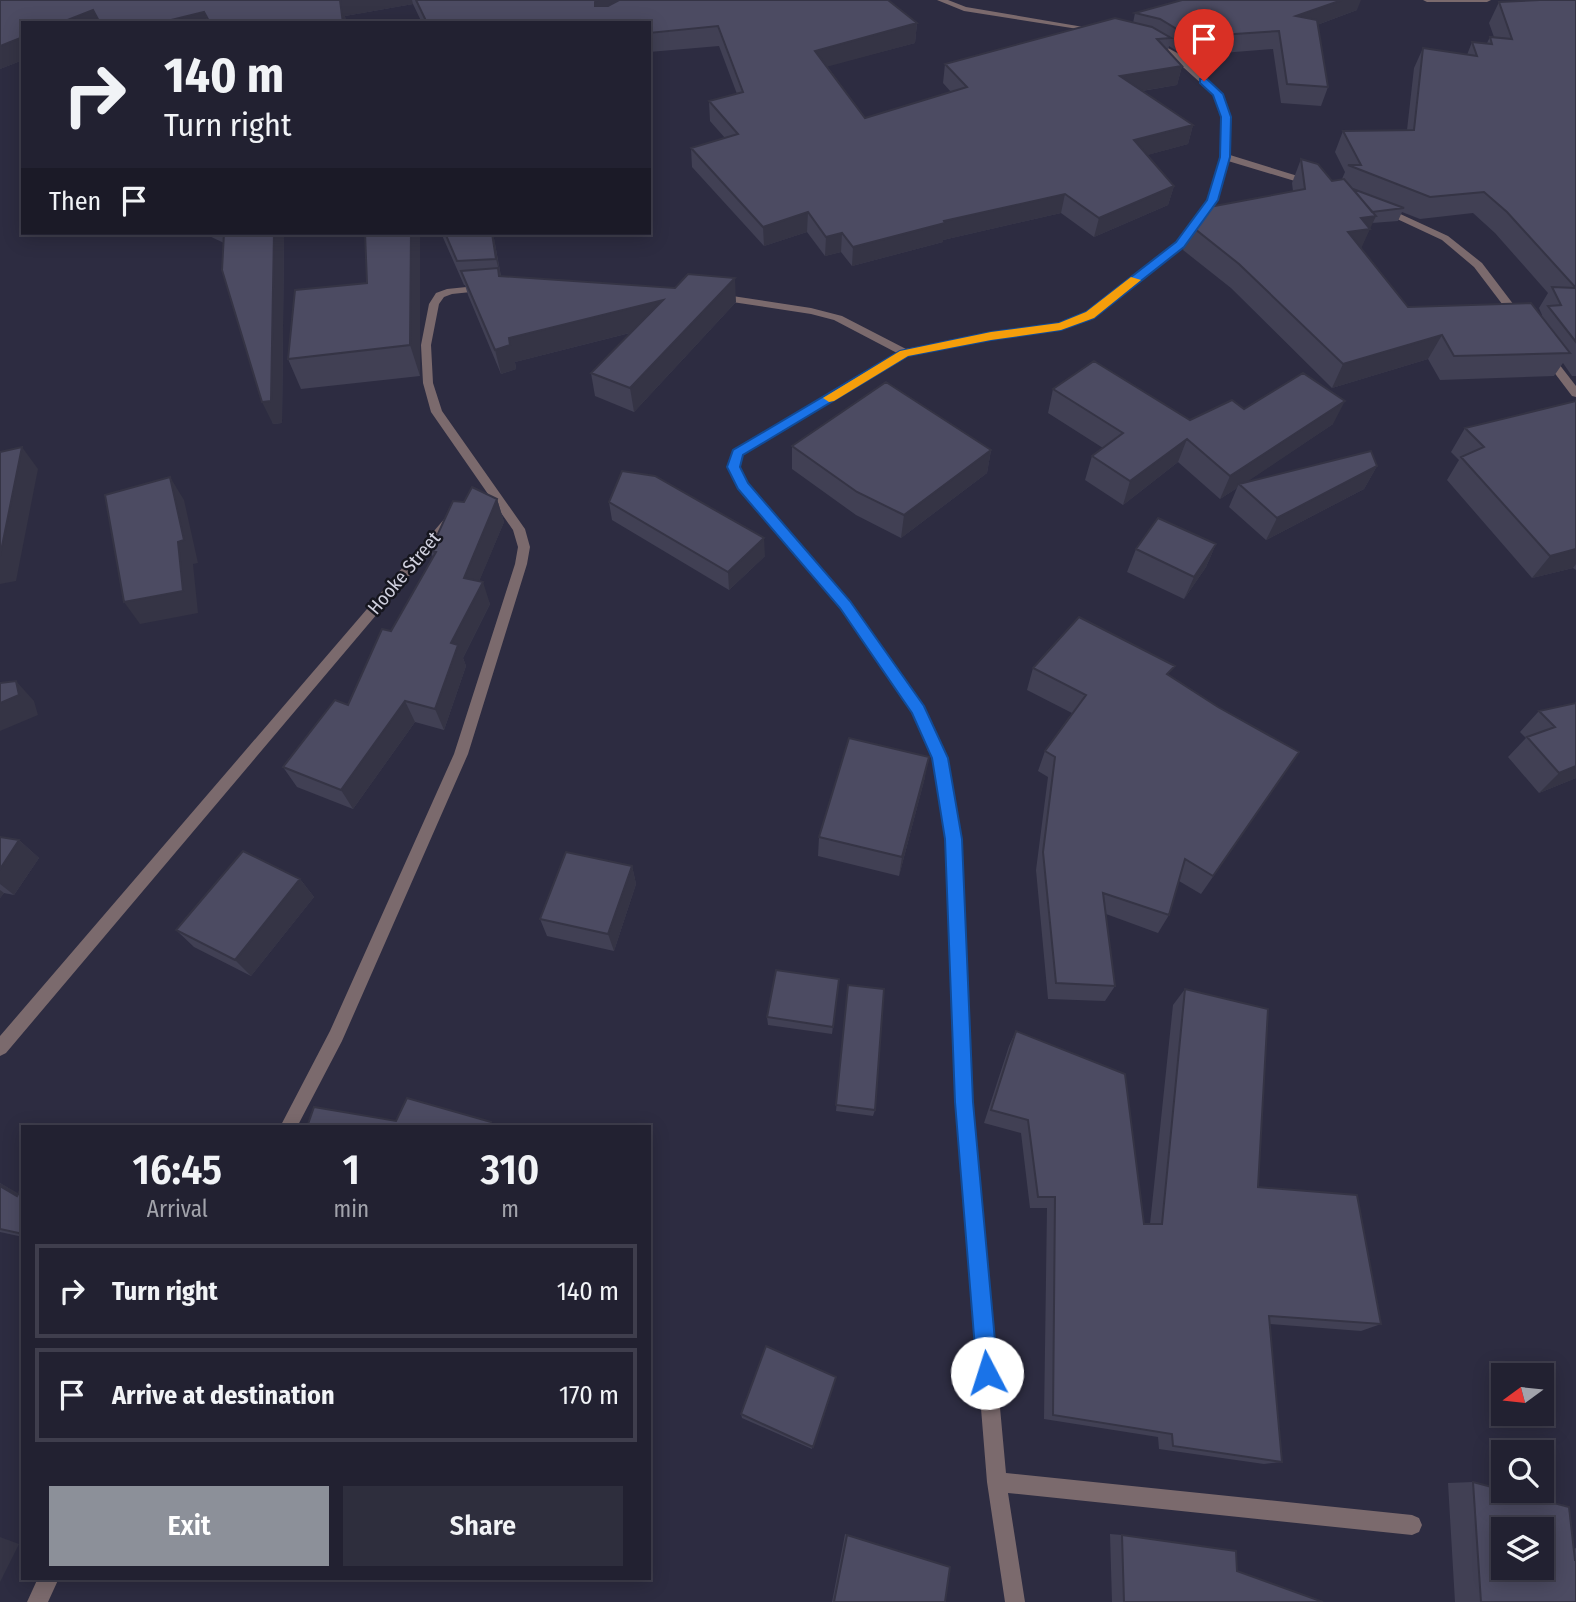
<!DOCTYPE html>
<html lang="en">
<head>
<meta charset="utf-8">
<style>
	:root { --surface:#222131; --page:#2e2e3d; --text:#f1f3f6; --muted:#a2a3ab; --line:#3f3e4d; --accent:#8c9099 }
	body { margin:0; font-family:"Fira Sans Condensed",sans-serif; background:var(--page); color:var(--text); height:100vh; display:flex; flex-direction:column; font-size:26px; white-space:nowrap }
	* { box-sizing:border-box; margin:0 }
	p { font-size:23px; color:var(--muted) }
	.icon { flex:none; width:38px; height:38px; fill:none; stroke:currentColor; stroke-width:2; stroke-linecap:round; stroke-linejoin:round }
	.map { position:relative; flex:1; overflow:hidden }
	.side { position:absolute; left:21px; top:1125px; width:630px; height:455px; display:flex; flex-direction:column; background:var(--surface); border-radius:0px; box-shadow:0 4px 18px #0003,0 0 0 2px var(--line) }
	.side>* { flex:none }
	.guide { position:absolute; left:21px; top:21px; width:630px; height:214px; border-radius:0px; box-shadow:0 4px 18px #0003,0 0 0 2px var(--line); background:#222131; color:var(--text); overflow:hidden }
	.needle { width:46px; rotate:255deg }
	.controls { position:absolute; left:1491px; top:1363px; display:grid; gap:14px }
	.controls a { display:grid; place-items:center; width:63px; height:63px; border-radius:0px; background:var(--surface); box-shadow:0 4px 18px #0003,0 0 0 2px var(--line); font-size:35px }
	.pin { position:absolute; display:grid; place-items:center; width:60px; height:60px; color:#fff; margin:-72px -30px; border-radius:50% 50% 50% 0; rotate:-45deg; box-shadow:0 0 7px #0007 }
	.pin .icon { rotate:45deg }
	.me { position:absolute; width:77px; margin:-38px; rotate:355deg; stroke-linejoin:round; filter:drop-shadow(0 0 5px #0008) }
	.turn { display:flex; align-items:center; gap:24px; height:147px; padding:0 28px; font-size:32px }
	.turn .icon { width:91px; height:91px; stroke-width:2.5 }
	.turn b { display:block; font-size:49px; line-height:60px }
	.then { display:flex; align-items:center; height:66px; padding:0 28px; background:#0003; gap:14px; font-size:26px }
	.eta { display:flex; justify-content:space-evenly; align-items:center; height:119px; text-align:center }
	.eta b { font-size:42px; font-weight:600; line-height:49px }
	.action { display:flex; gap:14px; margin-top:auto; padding:14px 28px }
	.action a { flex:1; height:80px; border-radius:0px; background:var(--accent); color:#fff; font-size:28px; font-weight:600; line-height:80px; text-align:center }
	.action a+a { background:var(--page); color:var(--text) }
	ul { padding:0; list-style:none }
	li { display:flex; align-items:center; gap:21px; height:94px; margin:0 14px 10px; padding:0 14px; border:4px solid var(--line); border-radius:0px }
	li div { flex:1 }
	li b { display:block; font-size:26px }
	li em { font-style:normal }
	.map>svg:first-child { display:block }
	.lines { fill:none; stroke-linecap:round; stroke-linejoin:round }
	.street { fill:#7b6a6d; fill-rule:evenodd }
	.wall { fill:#414054; fill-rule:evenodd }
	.shaded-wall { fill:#353445 }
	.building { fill:#4c4b62; stroke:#353445; stroke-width:2; fill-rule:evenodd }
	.route { fill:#1a73e8; stroke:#114b97; stroke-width:2 }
	.slow { fill:#f59e0b }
	.labels { text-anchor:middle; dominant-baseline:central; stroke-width:5; stroke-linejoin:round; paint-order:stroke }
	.street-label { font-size:19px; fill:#d0d0de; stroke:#16161f }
</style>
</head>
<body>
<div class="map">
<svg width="1576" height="1602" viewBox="0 0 1576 1602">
	<rect width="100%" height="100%" fill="#2d2c41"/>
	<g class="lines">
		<path class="street" d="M937 0H948L966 7 1101 30 1097 32 964 11Z
			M1423 0H1491L1487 2H1427Z
			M1151 42H1157L1179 54 1221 92 1230 117V155L1314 181V185H1308L1228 161 1217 200 1183 246 1094 317 1061 329 991 339 908 356 742 455 740 467 748 484 849 602 923 706 947 758 961 839 972 1102 1006 1473 1412 1515 1419 1518 1422 1525 1419 1532 1412 1535 1008 1493 1025 1602H1005L987 1482 956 1102 947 839 933 758 913 713 841 608 739 489 728 467 733 450 897 353 834 320 811 314 719 300 714 297 719 294 811 308 842 316 906 349 991 333 1059 323 1086 313 1177 242 1207 200 1220 157 1222 117 1214 95 1173 58 1151 46Z
			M1383 206 1448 236 1482 263 1523 317V321H1515L1474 267 1442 240 1380 211V207Z
			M486 285 491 288 490 290 452 294 444 297 439 304 431 345 433 383 442 411 525 529 530 547 527 564 468 754 342 1041 297 1127H280L330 1031 454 754 515 564 518 547 513 530 431 412 423 383 421 345 429 304 436 293 447 289Z
			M1548 354 1552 355 1576 386V397L1572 396 1544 359 1543 357Z
			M450 516 454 517V523L6 1053 0 1056V1036L446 517Z
			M38 1578H59L48 1602H27Z"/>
	</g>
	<path class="wall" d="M0 0H888L917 23 915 43 827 66 865 118 951 92 943 83 945 64 1133 23 1135 13 1357 10 1317 25 1328 87 1321 106 1281 103 1273 49 1185 56 1169 46 1168 51 1182 66 1177 85 1142 91 1193 125 1188 144 1147 155 1174 186 1168 205 1094 237 1061 213 943 240V242L852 266 841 252 825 256 807 232 764 246 692 167 691 148 725 138 710 121 709 101 737 94 719 46 649 52V23H422L413 4 345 16 346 23H23V60L0 69Z
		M1576 0V376H1572L1563 363 1554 376 1440 380 1428 359 1332 388 1231 288 1183 250 1190 225 1293 191 1292 183 1301 159 1332 181 1342 179 1345 172 1335 152 1343 131 1407 130 1414 68 1423 48 1467 55 1472 42 1487 43 1490 37H1494L1489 23 1499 2ZM1402 212 1420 219 1473 213 1495 233 1548 293 1539 308 1542 315 1541 316 1408 307 1361 248 1372 223 1398 221Z
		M206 233H284L282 423 273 424 224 243 207 235Z
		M365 233H420V376L301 389 288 359 367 283Z
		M441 233H493L501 276 736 302 634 412 595 396 591 373 630 333 515 362 516 369 501 374 468 295 465 285H464Z
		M1053 389 1190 420 1244 409 1333 424 1246 482 1377 466 1364 489 1266 540 1229 507 1237 488 1220 499 1178 462 1123 505 1085 480 1092 456 1103 448 1048 413Z
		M1576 401V570L1573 568 1532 578 1447 480 1459 460 1451 452 1465 428Z
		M792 446 991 450 987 473 901 538 856 515 792 469Z
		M497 499 504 522 479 581 490 604 463 658 466 666 444 730 415 722 353 809 297 787 283 767 348 705 433 557 430 551 464 502Z
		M609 502 765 556 729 590 612 520Z
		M1216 544 1206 567 1184 599 1127 572 1136 549Z
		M1033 668 1170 676 1285 773 1201 894 1179 881 1169 915 1158 933 1106 914 1115 986 1105 1001 1048 999 1036 870 1048 777 1038 771 1045 751 1072 713 1027 690Z
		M1576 703V778L1539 793 1508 757 1526 738 1520 732 1539 711Z
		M925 777 899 876 818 856 819 837Z
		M0 837 19 840 39 858 14 895 4 893 0 898Z
		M632 866 636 884 614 951 547 936 540 919Z
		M300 879 314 897 251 976 194 947 176 930Z
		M839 979 832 1034 768 1025 767 1017Z
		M848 985 875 1110 873 1116 836 1111Z
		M1185 989 1258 1187 1381 1324 1361 1331 1270 1324 1282 1462 1264 1464 1159 1449 1158 1437 1044 1419 1047 1208H1030L1021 1133 984 1123 1009 1046 1016 1031 1144 1224H1150L1173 1005Z
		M0 1183 18 1194 23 1185V1237L0 1232Z
		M836 1377 812 1449 742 1418 741 1414Z
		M1473 1482 1573 1549 1576 1548V1602H1455L1448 1483Z
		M845 1534 950 1567 945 1602H832Z
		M1110 1534 1122 1535 1237 1571 1323 1602H1112Z"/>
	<path class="shaded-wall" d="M340 0H412L413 4 345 16 346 23H343Z
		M598 0H634L598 21 595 6V2Z
		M1342 0H1361L1357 10 1290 35 1296 16Z
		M93 10 99 23H60Z
		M204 12 208 23H159Z
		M917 23 915 43 815 70V51Z
		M23 37V60L0 69V46Z
		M1182 66 1177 85 1116 95 1120 76Z
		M1193 125 1188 144 1129 160 1134 140Z
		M1174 186 1168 205 1094 237 1099 218Z
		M1065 194 1061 213 943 240V242L852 266 853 247 944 221Z
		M808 212 807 232 764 246 763 227Z
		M1376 216 1370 229 1359 253 1348 232 1361 218Z
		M274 233H284L282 423 273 424 262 402Z
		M411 233H420V376L410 345Z
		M492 233H493L502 283 496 259Z
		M842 233 841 252 825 256 826 237Z
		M735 278 736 302 634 412 630 388Z
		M663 300 665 324 515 362 516 369 501 374 495 350 509 338Z
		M1442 335 1428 359 1332 388 1343 364Z
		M1345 401 1333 424 1241 486 1239 484 1237 488 1220 499 1230 476Z
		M1187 439 1178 462 1123 505 1130 481Z
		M22 447 38 469 16 581 0 584V556Z
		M991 450 987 473 901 538 904 515Z
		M1377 466 1364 489 1266 540 1277 518Z
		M170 477 184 500 198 563 193 564 198 613 140 624 124 602Z
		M497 499 504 522 471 601 464 578Z
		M764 538 765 556 729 590 728 572Z
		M1216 544 1206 567 1184 599 1194 577Z
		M1576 549V564L1573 568 1532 578 1550 556Z
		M483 582 490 604 463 658 466 666 444 730 435 709 451 643Z
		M16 681 34 701 38 715 0 731V703Z
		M405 701 415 722 353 809 341 790Z
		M929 757 925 777 899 876 902 857Z
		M1576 766V778L1539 793 1559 773Z
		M19 840 39 858 14 895 0 884V869Z
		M632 866 636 884 614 951 608 934Z
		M300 879 314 897 251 976 235 960Z
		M0 890 4 893 0 898Z
		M0 1183 23 1196H17L0 1186Z
		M0 1537 19 1544 0 1582Z"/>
	<path class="building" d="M0 0H340L343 23H210L204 12 159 23H100L93 10 60 23H23V37L0 46Z
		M416 0H598L595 2V6H608L619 0H888L917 23 815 51 865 118 967 87 945 64 1115 18 1152 27 1171 38 1157 39 1182 66 1120 76 1193 125 1134 140 1174 186 1099 218 1065 194 944 221 945 223 853 247 842 233 826 237 808 212 763 227 691 148 738 134 709 101 743 92 718 26 649 33V23H427Z
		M1182 0H1342L1296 16 1317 20 1328 87 1287 84 1279 31 1190 37 1160 19 1135 13Z
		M1540 0H1576V288L1507 212 1484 192 1430 197 1348 165H1361L1343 131 1414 130 1423 48 1477 56 1472 42 1492 44 1490 37 1512 39 1499 2Z
		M1301 159 1318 164 1332 181 1344 179 1376 216 1361 218 1370 229 1348 232 1408 307 1531 303 1570 353 1454 356 1442 335 1343 364 1239 264 1190 225 1204 208 1305 189Z
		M1353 189 1404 208 1372 212Z
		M224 233H274L271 401 262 402 222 270Z
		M365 233H411L410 345 288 359 295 290 367 283Z
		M445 233H492L496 259 457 261Z
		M498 268 499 276 675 288 688 274 735 278 630 388 591 373 663 300 509 338 510 345 495 350 461 271Z
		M1552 287 1576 288V342L1548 306 1561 305Z
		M1094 361 1190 420 1232 400 1244 409 1303 373 1345 401 1230 476 1187 439 1130 481 1092 456 1123 433 1053 389Z
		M886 382 991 450 904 515 857 492 792 446Z
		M1576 401V549L1550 556 1461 457 1484 447 1465 428Z
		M22 447 0 556V452Z
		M1371 451 1377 466 1277 518 1239 484Z
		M622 471 655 476 764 538 728 572 609 502Z
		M170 477 184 540 178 542 183 591 124 602 105 495Z
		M472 487 497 499 464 578 483 582 451 643 458 645 435 709 405 701 341 790 283 767 335 700 348 705 382 629 391 631 436 552 430 551 453 501 464 502Z
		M1158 518 1216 544 1194 577 1136 549Z
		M1079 617 1175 666 1167 674 1218 707 1299 752 1213 876 1185 859 1169 915 1103 893 1115 986 1056 983 1043 852 1055 757 1045 751 1086 695 1033 668Z
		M16 681 19 695 0 703V683Z
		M1576 703V766L1559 773 1527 737 1555 727 1539 711Z
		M849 738 929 757 902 857 819 837Z
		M0 837 19 840 0 869Z
		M243 851 300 879 235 960 176 930Z
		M566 852 632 866 608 934 540 919Z
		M776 970 839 979 833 1027 767 1017Z
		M848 985 884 989 875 1110 836 1105Z
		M1185 989 1268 1009 1258 1187 1357 1195 1381 1324 1269 1316 1282 1462 1173 1446 1172 1434 1053 1415 1055 1197H1038L1028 1120 991 1110 1016 1031 1125 1074 1144 1224H1162Z
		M407 1098 491 1122 489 1127H307L314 1107 396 1121Z
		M23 1185V1234L0 1229V1186L17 1196Z
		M766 1346 836 1377 813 1447 741 1414Z
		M1473 1482 1503 1490V1491H1508L1569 1507 1575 1560H1576V1602H1481ZM1503 1530H1542V1568H1503Z
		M847 1535 950 1567 945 1602H834Z
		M1122 1535 1236 1551 1237 1571 1323 1602H1124Z"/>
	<path class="route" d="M1200 79H1207L1223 94 1231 117 1230 157 1218 200 1184 247 1094 318 1061 330 991 340 908 356 743 455 740 467 748 483 850 601 924 706 948 758 962 839 973 1102 998 1373 995 1380 987 1383 980 1380 977 1373 955 1102 945 839 932 758 912 713 840 608 738 489 727 467 733 450 900 351 991 332 1059 323 1086 312 1176 242 1207 200 1220 157 1221 117 1213 95 1200 83Z"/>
	<path class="slow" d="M1131 277 1141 280 1094 318 1061 330 991 340 908 356 834 401 829 402 823 398 900 351 991 332 1059 323 1086 312Z"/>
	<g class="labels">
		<g class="street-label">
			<text transform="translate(404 573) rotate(-50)">Hooke Street</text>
		</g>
	</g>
</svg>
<div class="controls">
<a><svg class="needle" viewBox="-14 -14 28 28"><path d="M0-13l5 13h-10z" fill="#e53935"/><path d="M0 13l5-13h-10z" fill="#a2a3ab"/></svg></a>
<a><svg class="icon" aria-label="search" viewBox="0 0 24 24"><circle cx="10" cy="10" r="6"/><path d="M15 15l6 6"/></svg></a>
<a><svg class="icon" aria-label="layers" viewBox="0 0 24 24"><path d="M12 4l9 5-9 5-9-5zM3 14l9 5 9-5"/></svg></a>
</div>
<div class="pin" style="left:1204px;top:81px;background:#d93025"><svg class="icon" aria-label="arrive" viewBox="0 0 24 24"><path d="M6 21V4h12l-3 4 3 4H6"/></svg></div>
<svg class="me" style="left:987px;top:1373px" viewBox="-20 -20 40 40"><circle r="19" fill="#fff"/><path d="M0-13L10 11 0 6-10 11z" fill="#1a73e8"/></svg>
<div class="guide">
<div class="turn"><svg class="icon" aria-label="right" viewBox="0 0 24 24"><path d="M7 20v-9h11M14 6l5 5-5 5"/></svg><div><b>140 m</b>Turn right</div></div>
<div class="then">Then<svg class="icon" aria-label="arrive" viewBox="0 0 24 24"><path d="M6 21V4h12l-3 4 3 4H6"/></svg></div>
</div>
<section class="side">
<div class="eta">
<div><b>16:45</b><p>Arrival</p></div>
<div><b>1</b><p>min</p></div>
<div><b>310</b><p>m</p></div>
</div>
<ul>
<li><svg class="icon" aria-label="right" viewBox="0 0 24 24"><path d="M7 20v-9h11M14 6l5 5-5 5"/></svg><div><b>Turn right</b></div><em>140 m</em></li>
<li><svg class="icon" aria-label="arrive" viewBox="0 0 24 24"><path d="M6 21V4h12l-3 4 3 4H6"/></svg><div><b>Arrive at destination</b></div><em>170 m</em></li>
</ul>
<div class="action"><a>Exit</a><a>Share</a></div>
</section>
</div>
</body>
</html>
